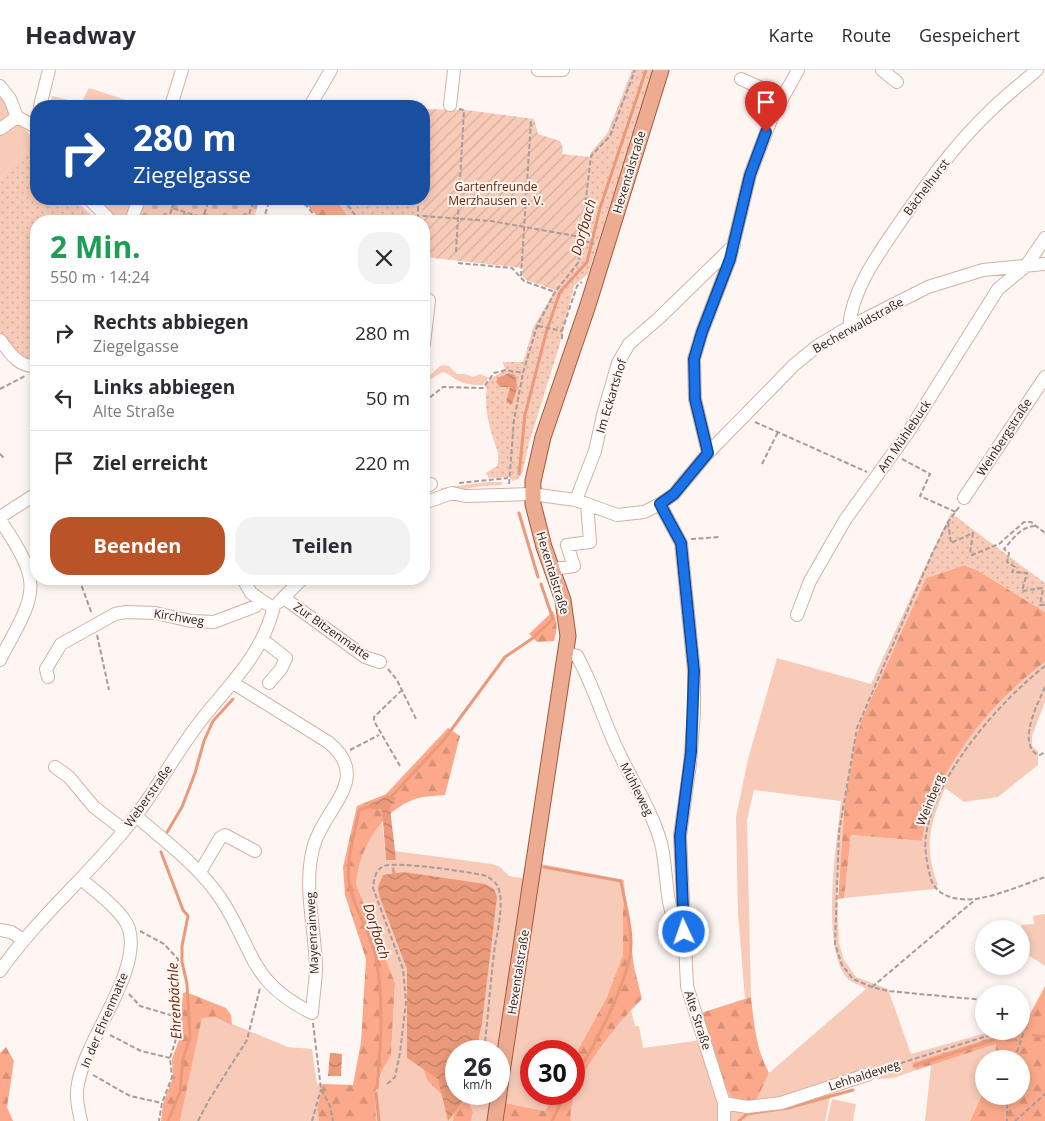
<!DOCTYPE html>
<html lang="de">
<head>
<meta charset="utf-8">
<style>
	:root { --surface:#fff; --page:#f2f2f3; --text:#2b2b33; --muted:#7c7c81; --line:#e1e1e2; --accent:#ba5327 }
	body { margin:0; font-family:"Open Sans",sans-serif; background:var(--page); color:var(--text); height:100vh; display:flex; flex-direction:column; font-size:19px; white-space:nowrap }
	* { box-sizing:border-box; margin:0 }
	p { font-size:16px; color:var(--muted) }
	.icon { flex:none; width:28px; height:28px; fill:none; stroke:currentColor; stroke-width:2; stroke-linecap:round; stroke-linejoin:round }
	.map { position:relative; flex:1; overflow:hidden }
	.side { position:absolute; left:30px; top:145px; width:400px; height:370px; display:flex; flex-direction:column; background:var(--surface); border-radius:20px; box-shadow:0 2px 8px #0003 }
	.side>* { flex:none }
	.top-card { position:absolute; left:30px; top:30px; width:400px; height:105px; border-radius:20px; box-shadow:0 2px 8px #0003; background:#1a4fa0; color:#fff; overflow:hidden }
	.fabs { position:absolute; left:975px; top:850px; display:grid; gap:10px }
	.fabs a { display:grid; place-items:center; width:55px; height:55px; border-radius:50%; background:var(--surface); box-shadow:0 2px 8px #0003; font-size:25px }
	.speed { position:absolute; left:445px; top:970px; display:flex; gap:10px; font-size:25px; font-weight:700; text-align:center }
	.speed>* { display:grid; place-content:center; width:65px; height:65px; border-radius:50%; background:var(--surface); box-shadow:0 2px 8px #0003; line-height:1 }
	.speed small { font-size:12px; font-weight:400 }
	.speed .limit { border:8px solid #d22; background:#fff; color:#111 }
	.pin { position:absolute; display:grid; place-items:center; width:42px; height:42px; color:#fff; margin:-51px -21px; border-radius:50% 50% 50% 0; rotate:-45deg; box-shadow:0 0 5px #0007 }
	.pin .icon { rotate:45deg }
	.me { position:absolute; width:55px; margin:-28px; rotate:357deg; stroke-linejoin:round; filter:drop-shadow(0 0 4px #0008) }
	.turn { display:flex; align-items:center; gap:18px; height:105px; padding:0 20px; font-size:22px }
	.turn .icon { width:65px; height:65px; stroke-width:2.5 }
	.turn b { display:block; font-size:35px; line-height:42px }
	.round { display:grid; place-items:center; flex:none; width:52px; height:52px; border-radius:20px; background:var(--page) }
	.summary { display:flex; align-items:center; justify-content:space-between; height:85px; padding:0 20px }
	h1 { font-size:30px; font-weight:700; line-height:38px; color:#1e9e55 }
	.action { display:flex; gap:10px; margin-top:auto; padding:10px 20px }
	.action a { flex:1; height:58px; border-radius:20px; background:var(--accent); color:#fff; font-size:20px; font-weight:700; line-height:58px; text-align:center }
	.action a+a { background:var(--page); color:var(--text) }
	ul { padding:0; list-style:none }
	li { display:flex; align-items:center; gap:15px; height:65px; padding:0 20px; border-top:1px solid var(--line) }
	li div { flex:1 }
	li b { display:block; font-size:19px }
	li em { font-style:normal }
	header { display:flex; align-items:center; gap:30px; box-sizing:border-box; height:70px; padding:0 25px; background:var(--surface); border-bottom:1px solid var(--line) }
	header strong { font-size:24px }
	nav { display:flex; gap:28px; margin-inline-start:auto; font-size:18px }
	.map>svg:first-child { display:block }
	.grass { fill:#f8cbb9 }
	.forest { fill:url(#forest-firs) }
	.cemetery { fill:url(#cemetery-stones) }
	.park { fill:url(#park-dots) }
	.garden { fill:url(#garden-furrows) }
	.water { fill:url(#water-waves) }
	.lines { fill:none; stroke-linecap:round; stroke-linejoin:round }
	.stream { stroke:#ea9a7a; stroke-width:3 }
	.minor-casing { stroke:#d5b1a3; stroke-width:14 }
	.major-casing { stroke:#a45839; stroke-width:17 }
	.path { stroke:#a79c99; stroke-width:2; stroke-dasharray:5 2.5; stroke-linecap:butt }
	.minor { stroke:#fff; stroke-width:12 }
	.major { stroke:#edac91; stroke-width:15 }
	.route-casing { stroke:#114b97; stroke-width:12 }
	.route { stroke:#1a73e8; stroke-width:9 }
	.labels { text-anchor:middle; dominant-baseline:central; stroke-width:4; stroke-linejoin:round; paint-order:stroke }
	.street-label { font-size:12px; fill:#32241f; stroke:#fef6f3 }
	.park-label { font-size:12px; fill:#6c2502; stroke:#fef6f3 }
	.water-label { font-size:14px; font-style:italic; fill:#6d2603; stroke:#fef6f3 }
</style>
</head>
<body>
<header>
<strong>Headway</strong>
<nav><a>Karte</a><a>Route</a><a>Gespeichert</a></nav>
</header>
<div class="map">
<svg width="1045" height="1051" viewBox="0 0 1045 1051">
	<defs>
		<pattern id="forest-firs" width="22" height="20" patternUnits="userSpaceOnUse" patternTransform="scale(1.25)"><rect width="22" height="20" fill="#fba98a"/><path d="M5 1l3.5 6h-7zM16 11l3.5 6h-7z" fill="#d89177"/></pattern>
		<pattern id="cemetery-stones" width="16" height="16" patternUnits="userSpaceOnUse" patternTransform="scale(1.25)"><rect width="16" height="16" fill="#f8cbb9"/><path d="M2 7V4a2 2 0 0 1 4 0v3zM10 15v-3a2 2 0 0 1 4 0v3z" fill="#d5ae9f"/></pattern>
		<pattern id="park-dots" width="8" height="8" patternUnits="userSpaceOnUse" patternTransform="scale(1.25)"><rect width="8" height="8" fill="#f8cbb9"/><path d="M2 2h.1M6 6h.1" fill="none" stroke="#d5ae9f" stroke-width="1.8" stroke-linecap="round"/></pattern>
		<pattern id="garden-furrows" width="10" height="10" patternUnits="userSpaceOnUse" patternTransform="scale(1.25)"><rect width="10" height="10" fill="#f8cbb9"/><path d="M-1 1l2-2M0 10L10 0M9 11l2-2" fill="none" stroke="#d5ae9f"/></pattern>
		<pattern id="water-waves" width="16" height="10" patternUnits="userSpaceOnUse" patternTransform="scale(1.25)"><rect width="16" height="10" fill="#ea9a7a"/><path d="M0 5q4-4 8 0t8 0" fill="none" stroke="#be7d63"/></pattern>
	</defs>
	<rect width="100%" height="100%" fill="#fef6f3"/>
	<path class="grass" d="M89 18 145 36H50L52 26 81 33Z
		M0 19 9 39 8 47 0 53Z
		M13 54 21 55 31 66 33 73 0 108V65Z
		M94 129H135L130 146 125 151H117Z
		M444 295 449 296 457 304H465L473 307 480 304 489 308 483 315C475 315 466 315 459 311 445 304 447 297 432 309L424 308V304L430 305 440 296Z
		M488 412H502V415L482 416 441 423V418Z
		M921 505 926 508 863 647 837 821 839 873 844 890 856 907 888 919 911 984 993 961H997L996 966 913 993 916 1000 894 1008 876 1009 874 1000 854 1006 856 1015 831 1023 825 1051H571C566 1019 610 963 631 940L635 956H639L643 978 695 971 709 967 756 1031 769 1003 866 919C861 915 851 913 847 908 820 877 837 771 841 731L754 720 747 750 751 927 745 929 738 843 736 747 748 689 777 588 871 614Z
		M1045 592V632L1032 666V676L1038 681V695L998 727 964 732 945 718C930 755 923 775 938 815L935 819 844 828 851 765 922 771C932 702 991 632 1045 592Z
		M382 752 386 790H395V781L492 794 500 797 509 806 522 808 527 791 624 810 626 833 623 837V885L619 900 607 927 574 987V981H531V1024H554L545 1041 505 1033 504 1051H471L473 1042 465 1024H499V981H456L453 1051H376L374 1028 377 1018 382 1001 391 985 395 913 356 814C358 797 368 762 382 752Z
		M1045 844V896L1025 883 1021 855 1034 854 1033 846Z
		M202 947H215L288 977 312 979 317 1014H323L317 1039 319 1051H180Z
		M996 974 995 989H984V1019L970 1051H925L931 995Z
		M832 1029 856 1034 853 1051H827Z"/>
	<path class="forest" d="M296 129H336L351 151H322L304 132Z
		M964 495 977 500 1045 542V592C991 632 932 703 922 771L851 765 844 828 838 829 845 731 856 668 863 647 926 508Z
		M553 541C558 552 557 560 554 571L537 572 529 564Z
		M448 658 460 666 445 725C436 726 426 726 418 728 381 740 360 777 356 814L395 913 391 985 382 1001 376 1018 375 1028 376 1051H319L317 1039 323 1014 353 1015 361 972 366 889 345 825 343 797 357 736 386 724Z
		M626 833 634 897 642 929C617 953 566 1015 571 1051H504L505 1033 545 1041 554 1024H574V987L607 927 623 885V837Z
		M1045 916V1051H970L984 1020V1026H1021V989H995L996 974 916 1000 912 993 996 966 1021 961Z
		M186 922 226 938 231 945 232 955 215 947 202 948 180 1051H161L163 1034 173 1007 172 989 179 970 183 923Z
		M751 927C754 954 756 979 769 1003L756 1031 732 1028 725 1016 701 943Z
		M6 977 14 991 7 1037 13 1051H0V983Z
		M416 979 456 1024H465L473 1042 471 1051H453L454 1036 428 1011Z"/>
	<path class="cemetery" d="M145 129H260L253 151H137Z"/>
	<path class="park" d="M632 0H653L588 204 574 216 559 277 529 373 523 401 518 409 513 411 509 407 489 408 486 403 497 396C501 384 495 376 492 365 488 351 484 332 487 318L485 316 490 309 505 300 503 292H523L534 256 555 220 560 201 567 203 575 193 579 180 590 84 608 62Z
		M318 31 379 35 320 36Z
		M33 73 34 87 36 90V129H74L98 151H36V290L20 286 0 262V108Z
		M336 129H422L423 151H351Z
		M951 443 1045 513V542L977 500 965 495 926 508 921 505Z"/>
	<path class="garden" d="M426 39 466 40 534 49 538 64 560 71 563 78 562 84 590 87 579 180 575 193 567 203 560 202 555 220 526 210 522 205 523 198 424 187V151L422 146Z"/>
	<path class="water" d="M509 303 515 305C519 316 516 325 511 335L506 332 510 317H500L496 312 498 308Z
		M389 725 396 728 390 738 396 790H386L382 739 372 740 369 734Z
		M404 802 485 814 494 819 497 827 482 953 476 981H456V1024H465L462 1032 448 1051 438 1009 407 988V899L380 828 378 817 383 805Z
		M330 983 342 984 341 1006H328Z"/>
	<g class="lines">
		<path class="stream" d="M519 404 525 345 546 263 560 222 587 192 600 138 646 0
			M519 443 538 507
			M391 727 443 671 505 587 533 568 553 549 541 514
			M374 735 359 740C355 763 346 789 349 812 353 838 371 862 376 888 384 931 381 974 377 1018
			M166 764 182 737 195 703 204 671 213 651 233 629
			M161 782 183 840 188 846 182 876V892L187 914 190 968 183 988 180 1022 168 1051
			M544 797 621 811C624 831 631 852 631 872 632 907 593 978 574 1009
			M393 799 395 807
			M1033 965 1045 967
			M914 996 999 968 1016 970
			M376 1023 379 1051
			M552 1051 565 1024
			M739 1051 747 1044 788 1038 853 1020"/>
		<defs>
			<path id="minor" d="M538 0H563
				M882 0 897 12
				M741 9 782 27
				M0 16 10 29 17 47
				M450 35 454 0
				M40 36 49 0
				M171 36 182 0
				M310 36 331 0
				M0 59 17 47 36 57
				M89 129 111 151
				M131 151 139 129
				M849 257C852 221 876 187 896 158 925 116 954 75 991 40 1005 26 1022 13 1037 0
				M0 270C10 283 18 297 36 296
				M424 274 429 230
				M708 383 695 329 694 289 702 262 730 189 750 105 772 47 798 0
				M424 418 431 414
				M964 428 1045 307
				M576 430 595 381 603 345 618 293 629 274 658 249 734 175
				M424 433 452 423 465 426 531 424 576 430 617 445 644 442 660 434 674 424 708 383 794 295 816 277 849 257 928 217 983 200 1045 194
				M660 434 681 473 694 601V643L690 694 680 766 687 916 724 1033V1051
				M0 447 36 424
				M0 450C10 465 23 484 28 501 39 530 12 564 0 590
				M553 499 574 496 567 475 590 472 587 434
				M243 509 251 523 267 534
				M284 528 365 587 380 592
				M279 532 302 509
				M797 545 810 511 845 450 909 361 998 219 1026 196 1045 168
				M263 570 286 588 281 599 269 613
				M567 583 577 586C595 618 604 654 621 687 635 716 652 741 661 773 668 801 664 837 680 862
				M48 607 46 599 61 574 115 544 126 542 155 543 191 551 214 552 256 536 260 531
				M55 697 69 707 94 737 124 760
				M136 746C166 772 199 796 221 829 255 881 248 911 312 943 313 929 315 915 316 901 316 859 302 817 314 775 325 737 373 708 328 672L233 613
				M200 802 220 768 225 765 255 781
				M0 860 11 862 22 869
				M0 901C40 844 93 802 135 747 158 717 176 683 199 653 229 614 262 586 274 536
				M724 1033 747 1037 781 1033 869 1004
				M81 1051C79 1042 76 1031 77 1021 81 972 142 905 129 859 124 842 94 820 81 809"/>
			<path id="major" d="M499 1022 568 566 563 530 544 477 533 434V411L543 367 588 235 661 0
				M495 1051 499 1024"/>
		</defs>
		<use href="#minor" class="minor-casing"/>
		<use href="#major" class="major-casing"/>
		<path class="path" d="M290 129 306 135 319 151
			M344 129 359 151
			M418 129V149
			M172 138 175 129
			M168 151 172 138 214 151
			M202 151 209 129
			M247 151 254 129
			M263 151 270 129
			M417 151 423 146 491 151 581 167
			M585 171 594 174
			M456 182 464 40 459 39
			M458 193 512 198 524 211 555 222
			M521 206 531 51
			M538 256 562 261
			M562 269V261L577 216 582 212
			M0 319 25 306
			M424 332 443 317 483 318 494 303 506 300 523 303
			M755 352 867 402
			M0 384 4 388
			M424 388 428 403
			M902 389 930 404 920 426 956 442
			M762 394 778 362
			M459 413 508 408
			M509 414 514 350 523 303 537 256 555 222 578 193 585 171 581 167 582 161 591 86 610 66 635 0
			M959 437 948 452 932 484 857 658 839 762 835 874 842 895 853 909 872 917 888 921 984 930
			M948 452 951 473 973 463 970 483 972 485 999 474 1024 452H1031L1045 463
			M1035 456C1020 457 1014 468 1004 479L1009 483 1007 492 1015 497 1012 502 1027 503 1022 521 1043 518 1040 535H1045
			M691 469 720 467
			M79 509 92 544
			M97 565 109 620
			M1045 596C999 632 935 705 926 765 924 777 927 794 930 806 935 827 957 831 976 829 999 825 1023 815 1045 807
			M388 599 397 610 417 651
			M1045 617C1038 633 1019 669 1035 683L1040 685 1045 682
			M350 680 379 665
			M400 696 374 651V647L401 621
			M140 861 164 874 178 889 179 912 176 969 170 988 172 1007 162 1033 159 1051
			M872 917 976 829
			M129 924 140 936 177 947
			M313 953 321 1019 330 1036 333 1051
			M110 965 141 981 170 988
			M1014 989C1019 977 1030 951 1021 940
			M879 1000 1003 961
			M93 1005 130 1026 162 1033
			M387 1014 395 1007 400 983 406 932 403 899 373 818C374 810 375 799 384 796 394 791 473 802 486 806 490 808 495 812 497 815 506 832 496 865 494 883 490 916 488 948 484 981
			M1007 1026V1051
			M198 1051 209 1030 247 970 260 918
			M312 1051 321 1019
			M1015 1051 1045 1024"/>
		<use href="#minor" class="minor"/>
		<use href="#major" class="major"/>
	</g>
	<g class="lines">
		<defs>
			<path id="route" d="M684 862 680 766 691 682 694 601 681 473 660 434 674 424 708 383 695 329 694 289 702 262 730 189 750 105 766 62"/>
		</defs>
		<use href="#route" class="route-casing"/>
		<use href="#route" class="route"/>
	</g>
	<g class="labels">
		<g class="street-label">
			<text transform="translate(629 102) rotate(-73)">Hexentalstraße</text>
			<text transform="translate(926 117) rotate(-53)">Bächelhurst</text>
			<text transform="translate(858 255) rotate(-29)">Becherwaldstraße</text>
			<text transform="translate(611 326) rotate(-73)">Im Eckartshof</text>
			<text transform="translate(904 366) rotate(-56)">Am Mühlebuck</text>
			<text transform="translate(1004 367) rotate(-57)">Weinbergstraße</text>
			<text transform="translate(553 503) rotate(73)">Hexentalstraße</text>
			<text transform="translate(179 547) rotate(9)">Kirchweg</text>
			<text transform="translate(332 561) rotate(35)">Zur Bitzenmatte</text>
			<text transform="translate(637 719) rotate(63)">Mühleweg</text>
			<text transform="translate(148 726) rotate(-55)">Weberstraße</text>
			<text transform="translate(930 730) rotate(-68)">Weinberg</text>
			<text transform="translate(312 863) rotate(-93)">Mayenrainweg</text>
			<text transform="translate(518 902) rotate(-81)">Hexentalstraße</text>
			<text transform="translate(104 950) rotate(-67)">In der Ehrenmatte</text>
			<text transform="translate(698 950) rotate(72)">Alte Straße</text>
			<text transform="translate(864 1005) rotate(-18)">Lehhaldeweg</text>
		</g>
		<g class="park-label">
			<text x="496" y="116">Gartenfreunde<tspan x="496" dy="14">Merzhausen e. V.</tspan></text>
		</g>
		<g class="water-label">
			<text transform="translate(583 157) rotate(-74)">Dorfbach</text>
			<text transform="translate(377 861) rotate(72)">Dorfbach</text>
			<text transform="translate(174 931) rotate(-93)">Ehrenbächle</text>
		</g>
	</g>
</svg>
<div class="fabs">
<a><svg class="icon" aria-label="layers" viewBox="0 0 24 24"><path d="M12 4l9 5-9 5-9-5zM3 14l9 5 9-5"/></svg></a>
<a>+</a>
<a>−</a>
</div>
<div class="speed"><div>26<small>km/h</small></div><div class="limit">30</div></div>
<div class="pin" style="left:766px;top:62px;background:#d93025"><svg class="icon" aria-label="arrive" viewBox="0 0 24 24"><path d="M6 21V4h12l-3 4 3 4H6"/></svg></div>
<svg class="me" style="left:684px;top:862px" viewBox="-20 -20 40 40"><circle r="17" fill="#1a73e8" stroke="#fff" stroke-width="3"/><path d="M0-11L8 9 0 5-8 9z" fill="#fff"/></svg>
<div class="top-card">
<div class="turn"><svg class="icon" aria-label="right" viewBox="0 0 24 24"><path d="M7 20v-9h11M14 6l5 5-5 5"/></svg><div><b>280 m</b>Ziegelgasse</div></div>
</div>
<section class="side">
<div class="summary"><div><h1>2 Min.</h1><p>550 m · 14:24</p></div><a class="round"><svg class="icon" aria-label="close" viewBox="0 0 24 24"><path d="M6 6l12 12M18 6L6 18"/></svg></a></div>
<ul>
<li><svg class="icon" aria-label="right" viewBox="0 0 24 24"><path d="M7 20v-9h11M14 6l5 5-5 5"/></svg><div><b>Rechts abbiegen</b><p>Ziegelgasse</p></div><em>280 m</em></li>
<li><svg class="icon" aria-label="left" viewBox="0 0 24 24"><path d="M17 20v-9H6M10 6l-5 5 5 5"/></svg><div><b>Links abbiegen</b><p>Alte Straße</p></div><em>50 m</em></li>
<li><svg class="icon" aria-label="arrive" viewBox="0 0 24 24"><path d="M6 21V4h12l-3 4 3 4H6"/></svg><div><b>Ziel erreicht</b></div><em>220 m</em></li>
</ul>
<div class="action"><a>Beenden</a><a>Teilen</a></div>
</section>
</div>
</body>
</html>
